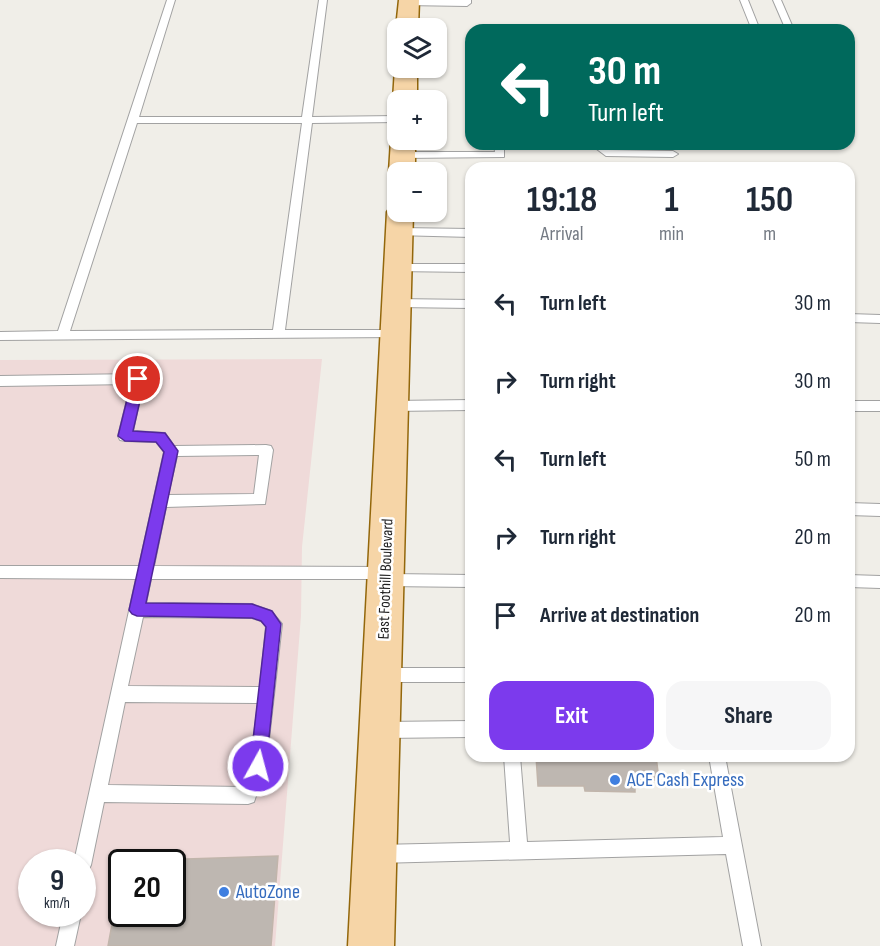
<!DOCTYPE html>
<html lang="en">
<head>
<meta charset="utf-8">
<style>
	:root { --surface:#fff; --page:#f6f6f7; --text:#1f2937; --muted:#747a83; --accent:#7c3aed }
	body { margin:0; font-family:"Sofia Sans Condensed",sans-serif; background:var(--page); color:var(--text); height:100vh; display:flex; flex-direction:column; font-size:22px; white-space:nowrap }
	* { box-sizing:border-box; margin:0 }
	p { font-size:20px; color:var(--muted) }
	.icon { flex:none; width:33px; height:33px; fill:none; stroke:currentColor; stroke-width:2; stroke-linecap:round; stroke-linejoin:round }
	.map { position:relative; flex:1; overflow:hidden }
	.panel { position:absolute; left:465px; top:162px; width:390px; height:600px; display:flex; flex-direction:column; background:var(--surface); border-radius:18px; box-shadow:0 2px 4px #0004 }
	.panel>* { flex:none }
	.guide { position:absolute; left:465px; top:24px; width:390px; height:126px; border-radius:18px; box-shadow:0 2px 4px #0004; background:#00695c; color:#fff; overflow:hidden }
	.buttons { position:absolute; left:387px; top:18px; display:grid; gap:12px }
	.buttons a { display:grid; place-items:center; width:60px; height:60px; border-radius:12px; background:var(--surface); box-shadow:0 2px 4px #0004; font-size:30px }
	.speed { position:absolute; left:18px; top:849px; display:flex; gap:12px; font-size:30px; font-weight:700; text-align:center }
	.speed>* { display:grid; place-content:center; width:78px; height:78px; border-radius:50%; background:var(--surface); box-shadow:0 2px 4px #0004; line-height:1 }
	.speed small { font-size:15px; font-weight:400 }
	.speed .limit { border:3px solid #111; border-radius:9px; background:#fff; color:#111 }
	.pin { position:absolute; display:grid; place-items:center; width:51px; height:51px; color:#fff; margin:-26px; border:3px solid #fff; border-radius:50%; box-shadow:0 2px 6px #0007 }
	.me { position:absolute; width:66px; margin:-33px; rotate:7deg; stroke-linejoin:round; filter:drop-shadow(0 0 4px #0008) }
	.turn { display:flex; align-items:center; gap:21px; height:126px; padding:0 24px; font-size:27px }
	.turn .icon { width:78px; height:78px; stroke-width:2.5 }
	.turn b { display:block; font-size:42px; line-height:51px }
	.eta { display:flex; justify-content:space-evenly; align-items:center; height:102px; text-align:center }
	.eta b { font-size:36px; font-weight:700; line-height:42px }
	.cta { display:flex; gap:12px; margin-top:auto; padding:12px 24px }
	.cta a { flex:1; height:69px; border-radius:18px; background:var(--accent); color:#fff; font-size:24px; font-weight:700; line-height:69px; text-align:center }
	.cta a+a { background:var(--page); color:var(--text) }
	ul { padding:0; list-style:none }
	li { display:flex; align-items:center; gap:18px; height:78px; padding:0 24px }
	li div { flex:1 }
	li b { display:block; font-size:22px }
	li em { font-style:normal }
	.map>svg:first-child { display:block }
	.commercial { fill:#efdad9; fill-rule:evenodd }
	.building { fill:#beb7b1; stroke:#c1b5ab; stroke-width:1.5 }
	.lines { fill:none; stroke-linecap:round; stroke-linejoin:round }
	.lane-casing { stroke:#a2a2a2; stroke-width:2 }
	.primary-casing { stroke:#93670b; stroke-width:3 }
	.lane { fill:#fff; fill-rule:evenodd }
	.primary { fill:#f6d5a7; fill-rule:evenodd }
	.route { fill:#7c3aed; stroke:#51269a; stroke-width:1.5 }
	.shop-dot { fill:#3f7fe0; stroke:#fff; stroke-width:2 }
	.labels { text-anchor:middle; dominant-baseline:central; stroke-width:5; stroke-linejoin:round; paint-order:stroke }
	.street-label { font-size:16px; fill:#212121; stroke:#fff }
	.near-shop-label { font-size:20px; fill:#366cbe; stroke:#fff; text-anchor:start }
</style>
</head>
<body>
<div class="map">
<svg width="880" height="946" viewBox="0 0 880 946">
	<rect width="100%" height="100%" fill="#f0eee8"/>
	<path class="commercial" d="M322 359 302 547 301 616 275 946H0V360ZM32 862H82V914H32ZM122 862H172V914H122Z"/>
	<path class="building" d="M536 756H656L659 780H635V792L585 791 584 786H538Z
		M278 856 271 946H108L122 870V914H172V862L123 861Z"/>
	<g class="lines">
		<defs>
			<path id="lane" d="M167 0H175L139 117H302L319 0H327L312 117 398 116V122L312 123 285 330H395L401 334 399 337 0 340V332L58 331ZM137 123H302L273 330 70 331Z
				M408 0H471V3L467 6 405 5V1Z
				M740 0H748L760 30H752Z
				M773 0H781L794 30H786Z
				M494 144H504V157L402 158 397 155 402 152H495Z
				M590 144H601L609 150 673 151 678 154 673 157 606 156Z
				M399 228 471 229V237L395 235 394 232Z
				M398 264H471V272L394 271V265Z
				M397 299 471 300V308L397 307 391 303Z
				M849 314 880 315V323L849 322Z
				M138 374 144 379 133 431 165 433 174 446 266 445 271 446 273 450 265 504 166 507 154 566 384 567 389 568 391 574 471 575V587L386 586 381 585 379 579H151L146 603 252 604 271 611 282 624 266 766 254 802 248 804 104 802 91 865 88 871 82 874V862H74L136 579 0 578V566H139L164 452 156 442 125 441 120 440 118 436 131 384 0 386V376ZM259 455 254 494 168 495 177 456ZM143 617 252 618 261 621 266 626 260 687 128 686ZM125 702 258 703 250 766 242 787 108 785Z
				M471 400V410L392 411 386 406 392 401Z
				M849 401H880V411H849Z
				M849 503 880 504V516L849 515Z
				M849 575 880 576V588L849 587Z
				M383 668H471V682H383L377 680 375 675 377 670Z
				M471 721V737L383 738 377 736 375 730 377 724 383 722Z
				M504 756H520L527 842 723 837 709 756H725L761 946H743L726 854 378 863 372 860 369 854 372 848 378 845 510 842Z
				M63 914H81L74 946H56Z"/>
			<path id="primary" d="M399 0H419L418 28 398 30 396 28Z
				M398 64V68H417V100H398V105L393 100 395 68Z
				M398 134V140H415V172H398V179L393 178 389 172 391 140Z
				M398 204V212H413L394 946H348L387 212 391 206Z"/>
		</defs>
		<use href="#lane" class="lane-casing"/>
		<use href="#primary" class="primary-casing"/>
		<use href="#lane" class="lane"/>
		<use href="#primary" class="primary"/>
	</g>
	<path class="route" d="M138 375 145 379 133 431 165 433 178 451 146 603 252 604 272 611 281 624 266 766 264 772 258 774 252 772 250 766 266 627 261 621 252 618 137 616 132 614 129 610 164 452 156 442 125 441 118 436 132 379Z"/>
	<g class="shop-dot">
		<circle cx="615" cy="780" r="6"/>
		<circle cx="224" cy="892" r="6"/>
	</g>
	<g class="labels">
		<g class="street-label">
			<text transform="translate(386 579) rotate(-88)">East Foothill Boulevard</text>
		</g>
		<g class="near-shop-label">
			<text x="627" y="780">ACE Cash Express</text>
			<text x="236" y="892">AutoZone</text>
		</g>
	</g>
</svg>
<div class="buttons">
<a><svg class="icon" aria-label="layers" viewBox="0 0 24 24"><path d="M12 4l9 5-9 5-9-5zM3 14l9 5 9-5"/></svg></a>
<a>+</a>
<a>−</a>
</div>
<div class="speed"><div>9<small>km/h</small></div><div class="limit">20</div></div>
<div class="pin" style="left:138px;top:379px;background:#d93025"><svg class="icon" aria-label="arrive" viewBox="0 0 24 24"><path d="M6 21V4h12l-3 4 3 4H6"/></svg></div>
<svg class="me" style="left:258px;top:766px" viewBox="-20 -20 40 40"><circle r="17" fill="#7c3aed" stroke="#fff" stroke-width="3"/><path d="M0-11L8 9 0 5-8 9z" fill="#fff"/></svg>
<div class="guide">
<div class="turn"><svg class="icon" aria-label="left" viewBox="0 0 24 24"><path d="M17 20v-9H6M10 6l-5 5 5 5"/></svg><div><b>30 m</b>Turn left</div></div>
</div>
<section class="panel">
<div class="eta">
<div><b>19:18</b><p>Arrival</p></div>
<div><b>1</b><p>min</p></div>
<div><b>150</b><p>m</p></div>
</div>
<ul>
<li><svg class="icon" aria-label="left" viewBox="0 0 24 24"><path d="M17 20v-9H6M10 6l-5 5 5 5"/></svg><div><b>Turn left</b></div><em>30 m</em></li>
<li><svg class="icon" aria-label="right" viewBox="0 0 24 24"><path d="M7 20v-9h11M14 6l5 5-5 5"/></svg><div><b>Turn right</b></div><em>30 m</em></li>
<li><svg class="icon" aria-label="left" viewBox="0 0 24 24"><path d="M17 20v-9H6M10 6l-5 5 5 5"/></svg><div><b>Turn left</b></div><em>50 m</em></li>
<li><svg class="icon" aria-label="right" viewBox="0 0 24 24"><path d="M7 20v-9h11M14 6l5 5-5 5"/></svg><div><b>Turn right</b></div><em>20 m</em></li>
<li><svg class="icon" aria-label="arrive" viewBox="0 0 24 24"><path d="M6 21V4h12l-3 4 3 4H6"/></svg><div><b>Arrive at destination</b></div><em>20 m</em></li>
</ul>
<div class="cta"><a>Exit</a><a>Share</a></div>
</section>
</div>
</body>
</html>
